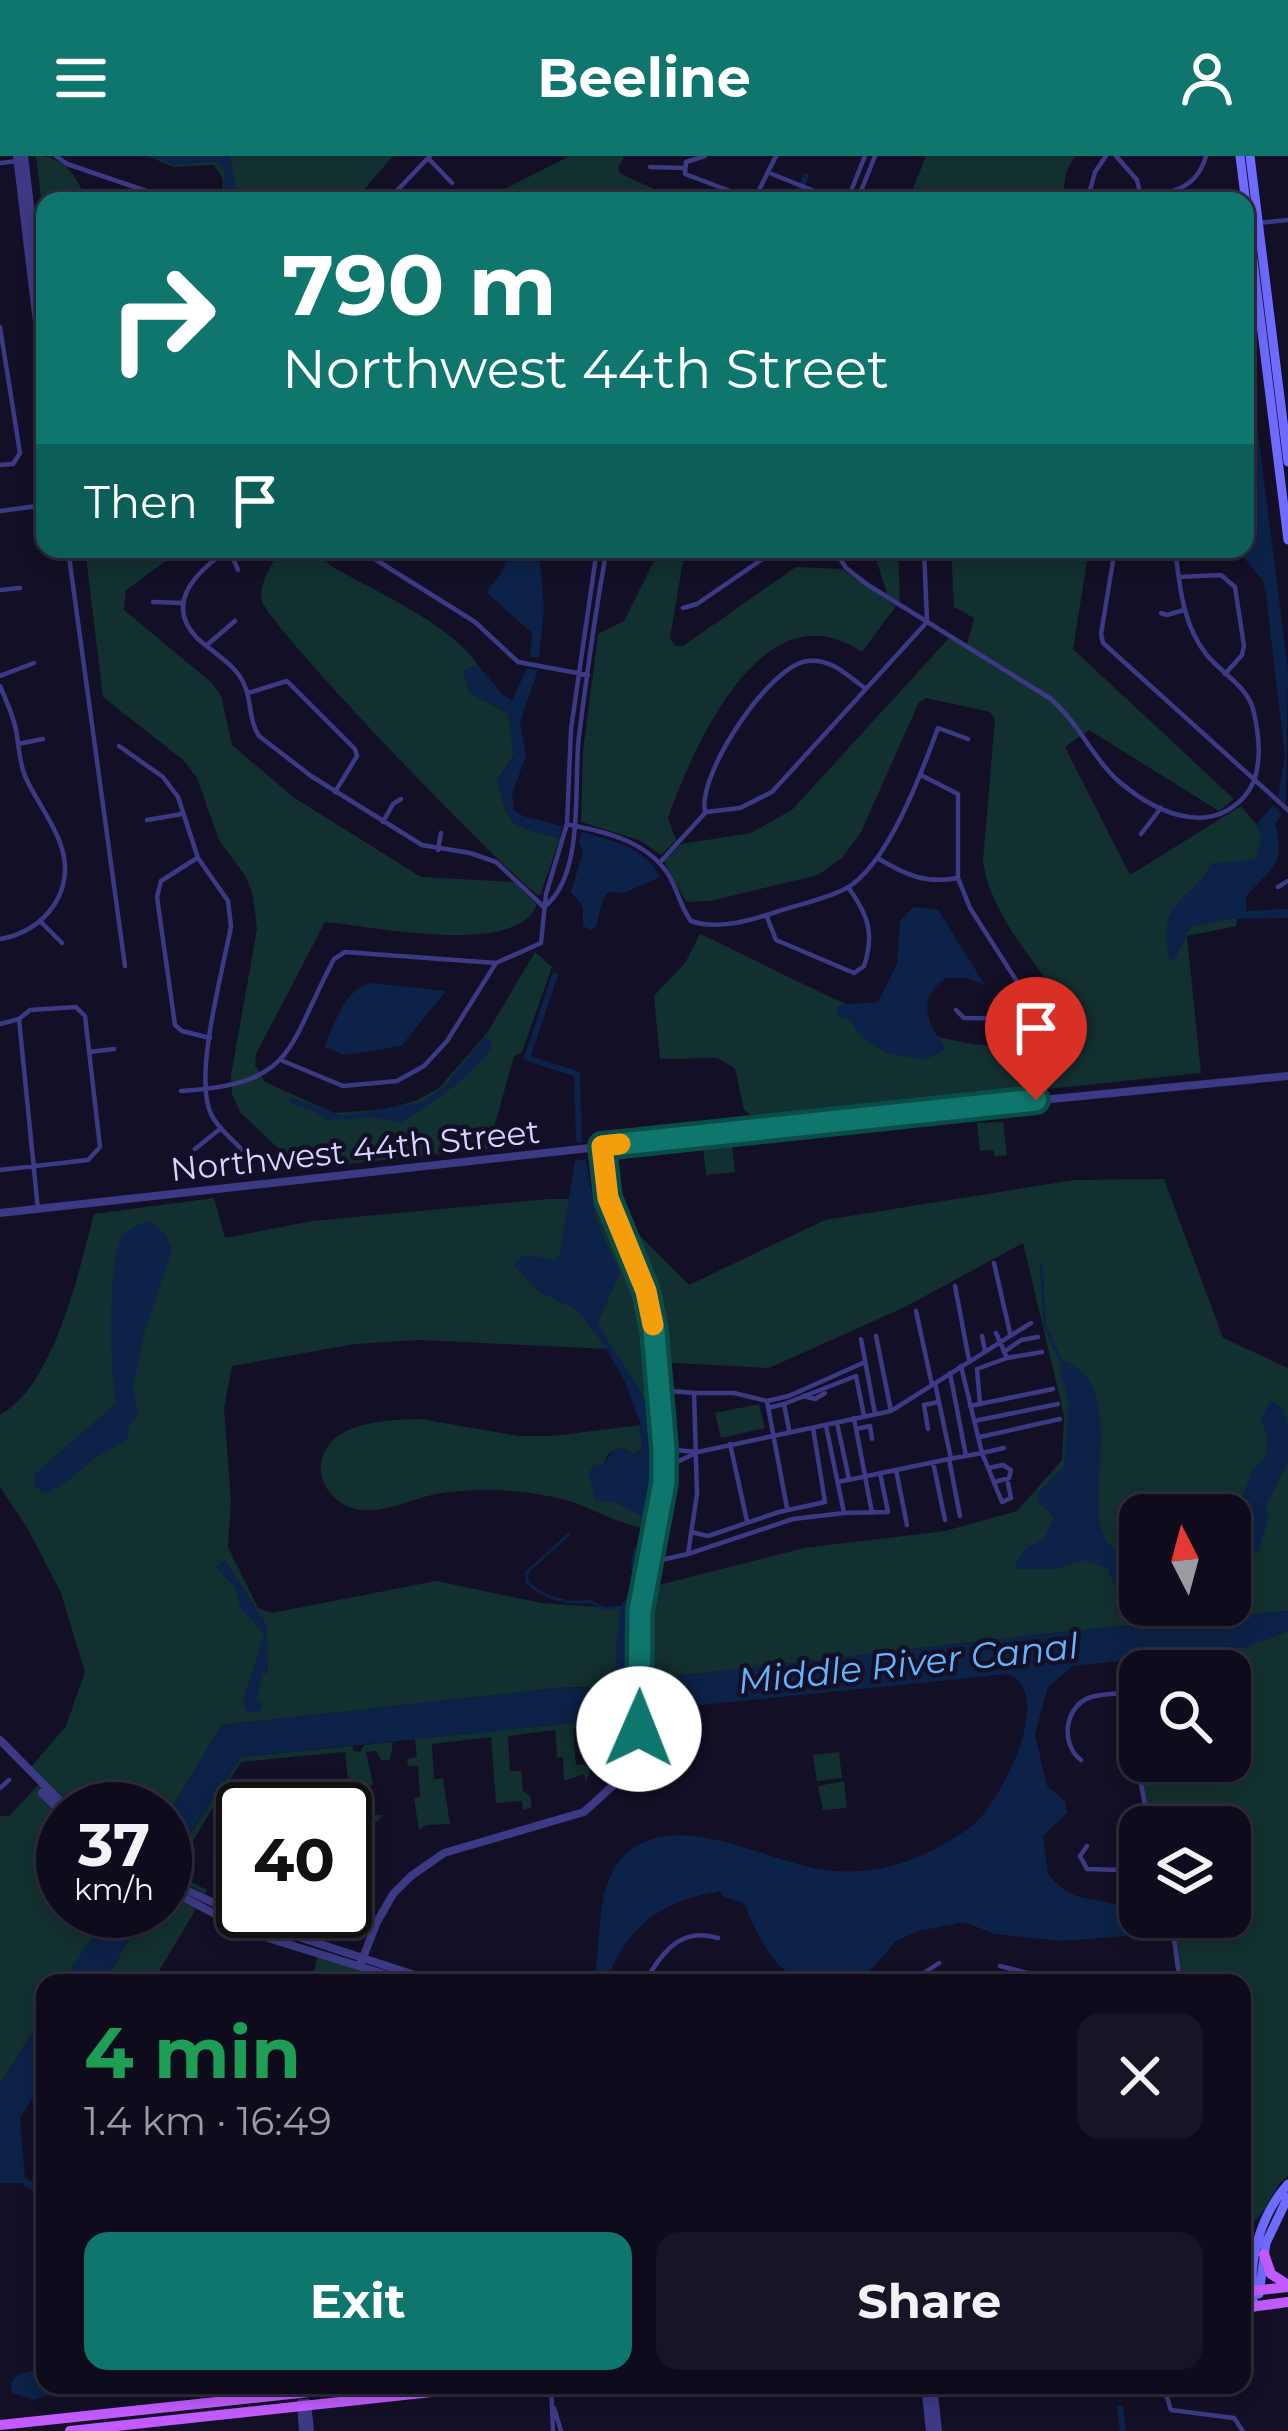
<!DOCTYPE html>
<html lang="en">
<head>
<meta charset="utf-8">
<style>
	:root { --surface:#0e0b1c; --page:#171425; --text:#f1f3f6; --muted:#9b9ba3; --line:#2e2b3b; --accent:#0f766e }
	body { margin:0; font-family:Montserrat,sans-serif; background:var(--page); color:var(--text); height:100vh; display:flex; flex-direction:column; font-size:45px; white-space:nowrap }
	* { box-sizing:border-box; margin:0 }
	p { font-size:39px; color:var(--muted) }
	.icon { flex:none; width:66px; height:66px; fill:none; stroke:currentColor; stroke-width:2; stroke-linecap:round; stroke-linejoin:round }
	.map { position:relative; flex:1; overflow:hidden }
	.sheet { position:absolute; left:36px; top:1818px; width:1215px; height:420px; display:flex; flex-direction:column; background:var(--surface); border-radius:24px; box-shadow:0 6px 18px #0003,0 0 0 3px var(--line) }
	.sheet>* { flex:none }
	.top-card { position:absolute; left:36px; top:36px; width:1218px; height:366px; border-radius:24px; box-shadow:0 6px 18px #0003,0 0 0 3px var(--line); background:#0f766e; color:#fff; overflow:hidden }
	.needle { width:78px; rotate:354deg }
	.tools { position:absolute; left:1119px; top:1338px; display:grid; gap:24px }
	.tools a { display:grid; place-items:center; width:132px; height:132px; border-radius:24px; background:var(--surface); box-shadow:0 6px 18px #0003,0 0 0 3px var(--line); font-size:60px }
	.speed { position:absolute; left:36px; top:1626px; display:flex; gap:24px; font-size:60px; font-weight:700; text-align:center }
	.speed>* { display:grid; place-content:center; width:156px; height:156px; border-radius:50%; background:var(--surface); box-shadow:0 6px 18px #0003,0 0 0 3px var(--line); line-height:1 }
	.speed small { font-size:30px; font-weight:400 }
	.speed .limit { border:6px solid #111; border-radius:18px; background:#fff; color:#111 }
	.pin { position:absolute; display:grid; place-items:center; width:102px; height:102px; color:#fff; margin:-123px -51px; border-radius:50% 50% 50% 0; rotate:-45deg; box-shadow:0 0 12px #0007 }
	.pin .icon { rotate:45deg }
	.me { position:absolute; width:132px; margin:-66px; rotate:1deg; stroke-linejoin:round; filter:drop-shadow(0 0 9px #0008) }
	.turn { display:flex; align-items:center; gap:42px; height:252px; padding:0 48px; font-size:54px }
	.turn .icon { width:156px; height:156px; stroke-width:2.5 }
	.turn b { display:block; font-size:84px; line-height:102px }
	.then { display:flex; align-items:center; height:114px; padding:0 48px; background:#0003; gap:24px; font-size:45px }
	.round { display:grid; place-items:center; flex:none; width:126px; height:126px; border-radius:24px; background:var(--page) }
	.summary { display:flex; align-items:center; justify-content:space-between; height:204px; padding:0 48px }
	h1 { font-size:72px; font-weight:700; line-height:90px; color:#1e9e55 }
	.button { display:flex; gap:24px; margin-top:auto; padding:24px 48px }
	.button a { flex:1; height:138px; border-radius:24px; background:var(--accent); color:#fff; font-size:48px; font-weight:700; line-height:138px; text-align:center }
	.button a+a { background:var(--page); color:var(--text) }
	header { display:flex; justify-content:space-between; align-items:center; height:156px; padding:0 48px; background:var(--accent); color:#fff; font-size:54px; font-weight:700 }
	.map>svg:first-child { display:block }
	.green { fill:#12302f; fill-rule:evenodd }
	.water { fill:#0c2248 }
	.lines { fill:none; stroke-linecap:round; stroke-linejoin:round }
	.stream { stroke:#0c2248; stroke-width:3 }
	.canal { stroke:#0c2248; stroke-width:6 }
	.minor { stroke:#3d3a85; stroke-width:4.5 }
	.tertiary { stroke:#3d3a85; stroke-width:8 }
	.secondary { stroke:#6f6bff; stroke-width:9 }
	.primary { stroke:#c25bff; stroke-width:10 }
	.route-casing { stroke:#0a4d48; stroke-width:30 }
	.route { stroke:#0f766e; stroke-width:21 }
	.slow { stroke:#f59e0b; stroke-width:21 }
	.labels { text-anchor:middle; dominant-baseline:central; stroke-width:9; stroke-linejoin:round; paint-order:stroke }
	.street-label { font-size:33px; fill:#d9d4ff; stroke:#130f26 }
	.water-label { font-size:36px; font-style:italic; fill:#62b6ff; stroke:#130f26 }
</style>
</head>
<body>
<header><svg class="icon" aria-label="menu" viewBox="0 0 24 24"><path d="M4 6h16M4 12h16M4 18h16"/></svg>Beeline<svg class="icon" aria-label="person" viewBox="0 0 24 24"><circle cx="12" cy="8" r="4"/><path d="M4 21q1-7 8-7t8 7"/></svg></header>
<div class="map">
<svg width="1288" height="2275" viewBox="0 0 1288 2275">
	<rect width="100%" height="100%" fill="#130f26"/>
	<path class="green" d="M36 0C66 0 76 20 87 45H45V76Z
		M148 0H393L354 45H222L223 23 214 9 173 11Z
		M570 0H624L618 13 621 18 681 45H481Z
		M926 0H1075L1066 16 1062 45H908Z
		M85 393H182L126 434 124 454 212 527 221 540 232 589 293 641 421 721 514 726 537 748C517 802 373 770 325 766L256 898 255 909 265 926 334 957 386 953 415 945 438 933 487 877 535 796 552 811 522 896 514 900 488 993 300 1013 240 956 232 938 231 919 257 773 253 740 246 721 219 684 197 622 183 604 103 541Z
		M280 393H321L322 401 331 410C374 435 451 468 478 509L463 515 477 541 508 557 514 599 498 623C508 672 511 670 560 682L540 740C512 725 268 470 262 445 258 428 273 407 280 393Z
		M660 393H685L670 482 675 490H683L796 411 842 413 896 450 862 496C763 428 694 590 668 662L676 684 661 699 639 684 581 666 583 595 598 478 624 465Z
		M873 393H898L900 446 887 438Z
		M951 393H1089L1073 493 1234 643 1219 655 1089 574 1065 591 1130 719 1241 650 1271 686 1236 749 1237 770 1187 780 1201 917 757 963 744 954 735 912 717 902 660 903 654 840 685 807 700 778C796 822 933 906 1039 888 1062 884 1072 878 1068 854 1038 809 990 759 983 705L995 563 990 556 926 542 919 546 861 676 843 701 818 719 710 745 686 746 664 705 681 688 751 677 792 654 949 482 966 492 974 462 954 451Z
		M1003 966 1007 999 995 1001 993 994 980 995 977 967Z
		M732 989 735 1016 706 1019 703 993Z
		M1164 1023 1223 1182 1288 1212V1455L1061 1476 677 1520 635 1533 569 1531 222 1569 165 1663V1653H63V1755H111L62 1827H45V1856L0 1929V1660H9L43 1624 31 1611 66 1570 85 1516 61 1437 28 1373 0 1331V1259C54 1230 79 1115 94 1058L214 1042 225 1082 312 1065 548 1043H603L689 1129 825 1064 1074 1024ZM1023 1087 1064 1259 1062 1304 1017 1355 945 1375 804 1392 651 1431 643 1446 664 1326 657 1206 769 1212 905 1151ZM419 1184 610 1193C618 1205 630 1219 635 1232 665 1304 645 1381 629 1453L541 1447 436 1425 272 1457 258 1452 228 1391 231 1345 224 1252 232 1210 355 1188ZM1140 1359H1230V1449H1140Z
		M759 1248 765 1272 721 1282 715 1257Z
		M421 1263 518 1280H553L640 1269 642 1294 633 1298 622 1292 609 1297 603 1308 596 1311 615 1346 641 1359 642 1372C617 1367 596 1354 572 1346 533 1334 482 1331 442 1337 408 1342 365 1370 335 1342 326 1334 320 1323 321 1310 325 1265 386 1264 421 1263Z
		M1288 1475V2020C1271 2032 1267 2061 1248 2069L1242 2064V1827H1180L1171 1761H1230V1671H1149L1137 1606 1140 1586V1605H1230V1515H1180L1179 1505 1163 1500 1245 1491Z
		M635 1551 633 1565 573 1573 576 1609 592 1608 586 1627 584 1618 564 1625 563 1601H557L555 1574 508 1580 510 1615H521L523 1635 530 1640 532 1651 523 1654 522 1645 496 1647 491 1581 432 1588 434 1623H443L450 1668 426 1669 419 1674 414 1642 420 1640 418 1610H408L407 1603 417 1601 415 1583 573 1567 603 1555Z
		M393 1586 390 1604H381L376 1595 366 1596 373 1628 367 1632V1659H383L376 1666 364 1668 370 1699 354 1727 366 1731V1743L355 1739 345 1763 326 1755H345L347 1659 341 1629 348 1626 345 1596 241 1606 176 1712 179 1720 207 1734 205 1738 165 1716 241 1601 352 1590 354 1595 360 1596 364 1589Z
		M839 1596 842 1622 817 1625 813 1599Z
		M844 1625 847 1652 823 1654 818 1630Z
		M165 1736 196 1753 156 1820 148 1827H104L145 1755H165Z
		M317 1800 390 1824 388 1827H239L314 1818Z"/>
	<path class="water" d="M150 0H230L238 45H224L225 15 217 5 174 9Z
		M1247 235 1253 238 1288 514 1286 648 1278 641 1285 600 1266 439 1263 425 1237 393H1245C1245 371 1264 357 1245 336Z
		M511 393H539L544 452 539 502 530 500 532 477 486 436 502 416Z
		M478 509 503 539 512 545 527 512 538 514 520 567 526 599 512 639 514 654 523 660 562 670 560 682C508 669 510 673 498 624L514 600 508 557 469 537 463 514Z
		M1273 649 1282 658 1275 668C1288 709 1269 713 1246 741V755L1288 753V762L1231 763 1190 771 1175 803 1170 804C1154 741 1194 746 1211 707L1255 704 1262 682 1256 669Z
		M581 676C611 684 646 691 660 721L624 737 609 736 603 742 596 771 591 774 583 770V751L571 736 583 697 579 686Z
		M913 751 938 754 985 829 966 822H946C917 843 926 865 944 890L943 895 924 904 884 896 860 880 851 865 838 860 836 855 840 849 878 846 897 808 900 765Z
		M371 827 446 835 401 890 344 899 324 891C335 868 344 833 371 827Z
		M489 881 492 892C464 926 437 944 400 967L375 961 327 964 312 954 291 948 290 941 342 960 423 946 445 930 483 882Z
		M586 1003 596 1064 620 1117 598 1167C617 1204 646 1231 654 1274 668 1350 605 1474 635 1533L677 1520 1061 1476 1288 1455V1475L1245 1491 1073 1510 1048 1531 1035 1578 1047 1630 1065 1645 1067 1657 1043 1680 1048 1718C1075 1752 1094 1737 1124 1753L1126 1780 1061 1785 995 1778 964 1766 919 1775 896 1785 859 1827C845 1827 825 1831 810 1827 773 1818 757 1778 744 1747L724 1741 720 1735C661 1746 627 1768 606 1827H594C604 1780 590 1713 642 1687 694 1662 769 1705 820 1713 847 1718 876 1715 902 1707 927 1698 953 1685 974 1668 1000 1647 1057 1536 1008 1518L673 1552 662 1558 659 1552C628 1549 602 1556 573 1567L241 1601 165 1715V1663L222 1569 570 1531 612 1534 616 1531V1487L622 1448 631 1435 634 1420 631 1412 633 1394 641 1388V1359L615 1346H596L588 1318 594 1309 603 1308 614 1294 622 1292 633 1298 642 1294 640 1266 624 1224 602 1186 576 1153 539 1136 513 1108 523 1099 555 1104 559 1101 575 1005Z
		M148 1064 165 1078 172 1094 143 1181 133 1234 138 1259 129 1270 128 1283 93 1303 71 1323 45 1338 34 1329 35 1318 116 1247C110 1210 108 1122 119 1087 123 1075 138 1069 148 1064Z
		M1062 1204C1127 1225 1087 1333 1102 1376 1107 1389 1112 1390 1119 1397 1131 1410 1137 1444 1134 1460L1117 1457 1120 1442 1108 1412 1083 1404 1057 1413H1016L1015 1407 1027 1392 1045 1382 1054 1361 1038 1346 1039 1336 1064 1310 1069 1246 1060 1216Z
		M1270 1245 1281 1250 1288 1269V1306L1267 1347 1268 1365 1258 1396 1239 1402 1230 1411V1359H1221L1241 1345 1253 1312 1265 1303 1268 1280 1261 1265Z
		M225 1404 267 1469 268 1518 262 1517 257 1544 263 1548 259 1557 246 1555 243 1545 264 1478 240 1451 235 1431 216 1411Z
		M111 1755H146L104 1827H62Z
		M45 1856V1922L20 1962 25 2022 45 2031V2042L21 2027H0V1929Z
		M45 2213V2229H92L93 2233C75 2243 55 2234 35 2244L12 2237 11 2227 18 2218Z"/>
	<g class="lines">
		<path class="stream" d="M1041 1108 1045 1169 1060 1204
			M569 1378 527 1416V1426C543 1442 568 1449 590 1445L604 1453 623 1451
			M1124 1757 1140 1753"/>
		<path class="canal" d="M796 45 806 20
			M555 819 527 902 577 918 579 984
			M1120 2252 1123 2275"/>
		<path class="minor" d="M56 0 67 8 176 45
			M705 0 686 6 685 18 754 44 776 0
			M1116 0 1137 24 1142 45
			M428 2 452 27
			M0 7 18 5
			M650 11 684 12
			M772 18 839 45
			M1142 40C1172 37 1197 33 1206 0
			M387 45 430 0
			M847 45 865 0
			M857 45 875 0
			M1087 45 1095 16 1106 0
			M1258 67 1288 64
			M0 171 20 297 13 308 0 309
			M0 355 45 349
			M68 393 125 810
			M229 393C200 413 162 446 197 482 211 495 228 504 239 519 253 538 247 562 259 580L311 620 422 689 470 697 496 706 544 751
			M229 393 238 414
			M358 393H373
			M472 393 473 394
			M834 393 846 412 868 429 1051 543C1079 568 1090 597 1114 621 1149 653 1205 683 1244 641 1264 619 1260 581 1253 553 1247 530 1220 516 1206 498 1182 467 1180 430 1175 393
			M1115 393 1101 478 1103 487 1288 654
			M372 396 373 402 475 466 518 506 588 519
			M1179 421 1221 419 1235 431 1244 490 1242 499 1225 518
			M0 434 20 432
			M153 446 184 447
			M683 452 697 448 777 393
			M1161 457 1167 459 1184 454
			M208 488 235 465
			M0 520 34 507
			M0 530C6 544 13 559 16 574 19 589 19 606 25 620 35 643 52 664 60 687 78 733 45 776 0 783
			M248 537 287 525 355 593 357 600 335 636
			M18 588 43 583
			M119 590 163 621 178 641 198 702 228 745 231 770C223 815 193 920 211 958 221 979 244 989 253 1010
			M921 619 958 638V722L970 752 1032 849 1027 863 964 862 956 854
			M705 655C697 619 770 508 808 505 831 502 848 520 866 533
			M147 664 182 658
			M383 666 393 648 401 643
			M570 669C607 676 649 686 670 721 678 736 681 752 691 765 717 774 748 765 773 757 796 749 823 744 845 733 887 711 922 616 938 572L968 583
			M1141 678 1161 652
			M438 694 441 677
			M197 702 161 725 157 741 175 869 182 875 210 882
			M879 703C906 719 925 728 958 722
			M662 704 706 656 740 652 772 636 927 466 924 393
			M1278 731 1288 725
			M544 751C586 719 573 626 579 580 587 518 595 454 607 393
			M767 761 776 784 854 817 864 810C875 777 868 759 848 731
			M41 766 62 787
			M19 863 38 1054
			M0 868 19 863 30 854 76 851 85 860 100 991 88 1004 0 1014
			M89 896 114 893
			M283 905 343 930 397 925 424 910 447 885 496 807
			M181 935C296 928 286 894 334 803L345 796 496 807 541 787 546 738 567 668 571 573 597 393
			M195 993 220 973
			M994 1107 1010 1177
			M955 1130 969 1204
			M916 1155 932 1229
			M996 1177 1007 1202 1042 1196
			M876 1180 891 1255
			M982 1180 985 1195
			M861 1183 875 1258
			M1004 1196 1021 1184 1038 1181
			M950 1217 966 1300
			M935 1227 951 1303
			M671 1235 694 1237
			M803 1240 815 1243 825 1237
			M767 1245 787 1352
			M784 1248 856 1220 864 1260
			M980 1248 977 1213 1007 1202
			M970 1250 1053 1233
			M768 1252 784 1248 789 1274
			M854 1262 872 1357
			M974 1265 1058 1248
			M837 1267 849 1323
			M826 1270 844 1357 793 1363 688 1398 697 1338 694 1237H734L767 1245 789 1240 865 1206
			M856 1273 870 1270 872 1283
			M928 1273 924 1249 939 1246
			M980 1281 1060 1263
			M730 1288 747 1365
			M1004 1292 982 1297 1002 1346 1011 1342 1008 1327
			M664 1293 698 1296
			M933 1306 945 1364
			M664 1312 698 1296 891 1255 1031 1167
			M989 1312 1003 1309 1011 1314 1009 1322 994 1326
			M896 1314 907 1369
			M838 1326 949 1303
			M844 1357 888 1356 880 1317
			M960 1360 949 1303 982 1297 961 1210
			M691 1376 708 1380 779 1356 825 1346 813 1272
			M661 1404 688 1398
			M1140 1586 1137 1606 1149 1671
			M1081 1604C1060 1588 1064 1550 1091 1541 1106 1537 1125 1537 1140 1537
			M0 1632 9 1624
			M1087 1690 1080 1700 1087 1713 1122 1714 1140 1709
			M1171 1761 1180 1827
			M1000 1810 1055 1824 1107 1820
			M644 1827C662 1797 680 1770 718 1782
			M909 1827 939 1807
			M551 2229 553 2275
			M1163 2229 1171 2254 1234 2262 1243 2275
			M554 2252 561 2275"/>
		<path class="tertiary" d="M17 0 45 233
			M24 0 45 176
			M0 1057 889 959 1288 920
			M0 1584 68 1653
			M42 1637 63 1658
			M165 1724 259 1768 439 1827
			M165 1732 252 1777 413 1827
			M360 1809 377 1766 393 1738 411 1720 444 1697 584 1656 618 1625 634 1594 640 1563V1455L664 1326V1293L654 1175 646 1135 608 1042 602 990
			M925 2229 930 2275
			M933 2229 938 2275
			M301 2247 303 2275
			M307 2247 310 2275"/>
		<path class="secondary" d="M1240 0 1288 384
			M1250 0 1288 306
			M1259 2138 1266 2087 1288 2041
			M1254 2151C1247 2107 1259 2061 1288 2028"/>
		<path class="primary" d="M1264 2098 1271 2118 1288 2129
			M1242 2136 1288 2131
			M1242 2152 1288 2146
			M0 2269 375 2229
			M70 2275 497 2229"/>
	</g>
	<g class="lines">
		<defs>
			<path id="route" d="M639 1573 640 1455 664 1326V1293L654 1174 646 1135 608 1042 602 990 1036 944"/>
		</defs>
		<use href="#route" class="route-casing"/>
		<use href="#route" class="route"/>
		<path class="slow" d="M620 988 602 990 608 1042 646 1135 653 1169"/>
	</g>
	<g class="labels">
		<g class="street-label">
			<text transform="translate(355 994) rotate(-6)">Northwest 44th Street</text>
		</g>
		<g class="water-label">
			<text transform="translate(908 1507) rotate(-6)">Middle River Canal</text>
		</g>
	</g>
</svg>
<div class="tools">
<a><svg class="needle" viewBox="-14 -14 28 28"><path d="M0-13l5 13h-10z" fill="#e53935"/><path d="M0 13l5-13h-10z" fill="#9b9ba3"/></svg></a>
<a><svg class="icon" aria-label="search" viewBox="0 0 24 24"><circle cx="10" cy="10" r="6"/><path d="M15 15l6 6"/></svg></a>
<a><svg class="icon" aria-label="layers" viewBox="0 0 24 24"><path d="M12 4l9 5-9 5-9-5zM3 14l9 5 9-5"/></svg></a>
</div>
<div class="speed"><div>37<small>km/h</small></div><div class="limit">40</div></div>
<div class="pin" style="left:1036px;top:944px;background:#d93025"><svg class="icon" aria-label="arrive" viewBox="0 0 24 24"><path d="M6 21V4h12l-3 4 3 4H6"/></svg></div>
<svg class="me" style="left:639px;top:1573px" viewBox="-20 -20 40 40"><circle r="19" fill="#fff"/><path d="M0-13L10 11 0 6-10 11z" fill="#0f766e"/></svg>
<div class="top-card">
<div class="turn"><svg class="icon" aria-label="right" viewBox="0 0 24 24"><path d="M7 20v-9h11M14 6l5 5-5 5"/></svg><div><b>790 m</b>Northwest 44th Street</div></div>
<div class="then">Then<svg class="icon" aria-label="arrive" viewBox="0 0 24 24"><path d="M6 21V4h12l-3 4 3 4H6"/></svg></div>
</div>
<section class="sheet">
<div class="summary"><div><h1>4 min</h1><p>1.4 km · 16:49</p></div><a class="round"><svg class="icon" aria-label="close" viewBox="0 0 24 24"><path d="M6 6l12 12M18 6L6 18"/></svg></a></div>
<div class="button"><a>Exit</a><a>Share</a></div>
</section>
</div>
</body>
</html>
